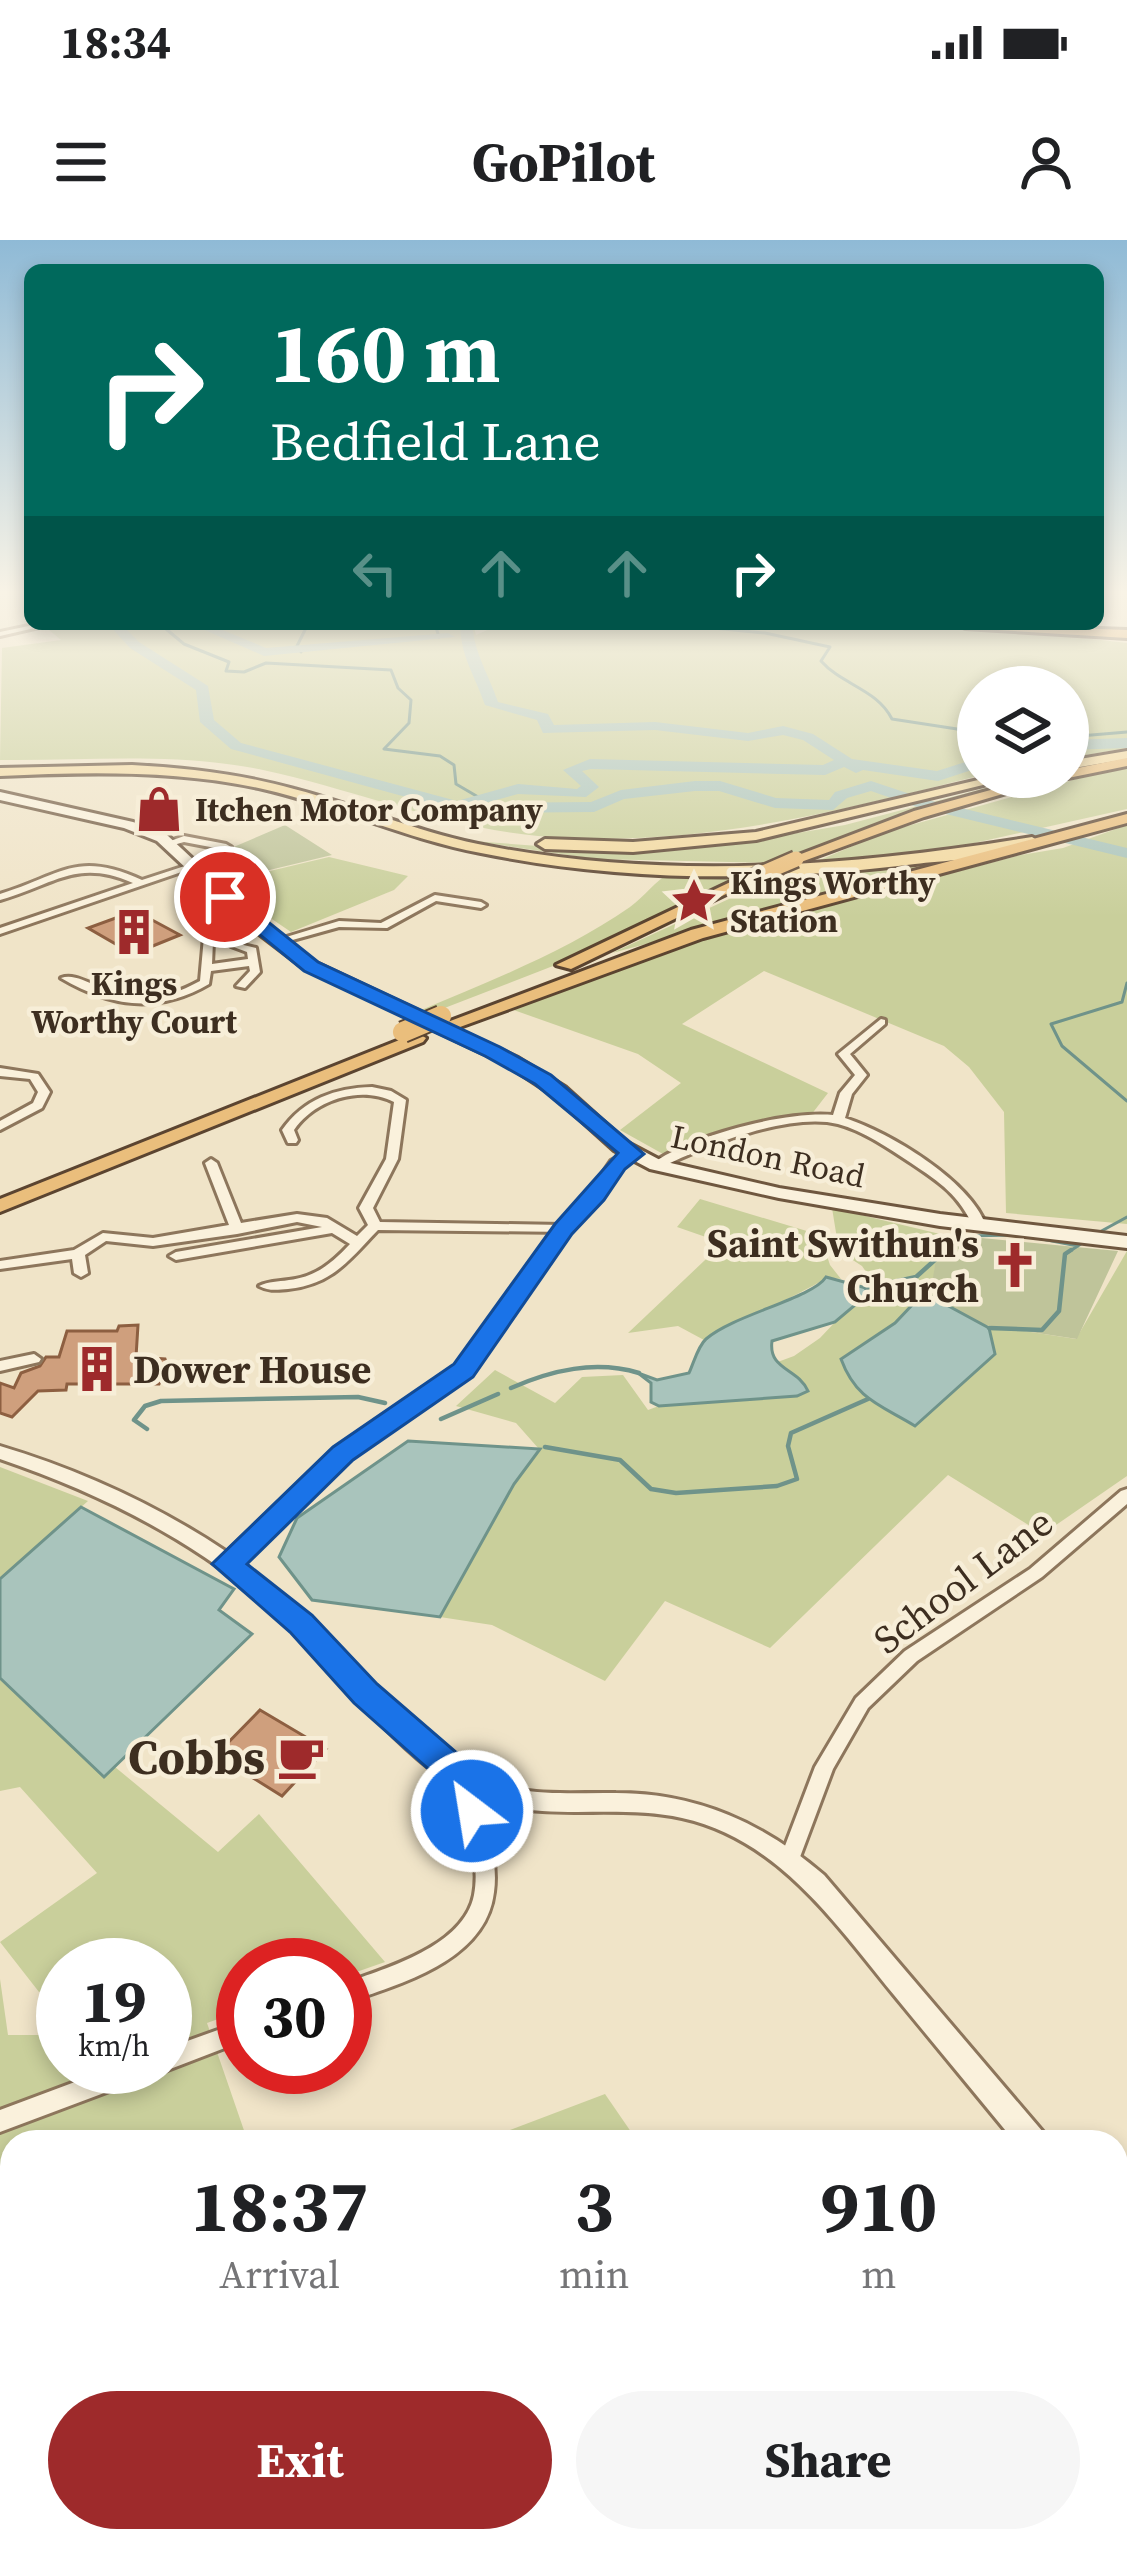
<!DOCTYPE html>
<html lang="en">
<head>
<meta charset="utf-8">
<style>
	:root { --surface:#fff; --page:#f6f6f6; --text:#202124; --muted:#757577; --accent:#9e2a2b }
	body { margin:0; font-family:"Source Serif 4",serif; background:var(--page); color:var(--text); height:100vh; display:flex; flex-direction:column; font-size:45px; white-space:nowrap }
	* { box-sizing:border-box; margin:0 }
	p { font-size:39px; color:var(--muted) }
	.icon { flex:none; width:66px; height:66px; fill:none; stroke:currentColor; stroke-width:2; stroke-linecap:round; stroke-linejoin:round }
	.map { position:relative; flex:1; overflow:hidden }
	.side { position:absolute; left:0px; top:1890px; width:1128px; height:423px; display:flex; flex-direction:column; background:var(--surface); border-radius:36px 36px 0 0; box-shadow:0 6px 18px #0003 }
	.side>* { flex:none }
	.banner { position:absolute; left:24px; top:24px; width:1080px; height:366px; border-radius:18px; box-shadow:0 6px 18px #0003; background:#00695c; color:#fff; overflow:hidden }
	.buttons { position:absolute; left:957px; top:426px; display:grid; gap:24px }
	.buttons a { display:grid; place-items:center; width:132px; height:132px; border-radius:50%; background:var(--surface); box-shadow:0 6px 18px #0003; font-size:60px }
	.speed { position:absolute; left:36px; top:1698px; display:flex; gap:24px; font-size:60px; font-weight:700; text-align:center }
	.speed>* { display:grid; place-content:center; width:156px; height:156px; border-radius:50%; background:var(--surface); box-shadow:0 6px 18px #0003; line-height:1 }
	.speed small { font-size:30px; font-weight:400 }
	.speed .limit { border:18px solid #d22; background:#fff; color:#111 }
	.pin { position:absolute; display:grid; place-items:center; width:102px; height:102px; color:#fff; margin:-51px; border:6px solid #fff; border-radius:50%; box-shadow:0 3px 12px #0007 }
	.me { position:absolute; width:132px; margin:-66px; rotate:329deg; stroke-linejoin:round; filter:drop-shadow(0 0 9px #0008) }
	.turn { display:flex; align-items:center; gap:42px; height:252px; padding:0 48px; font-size:54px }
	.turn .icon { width:156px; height:156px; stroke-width:2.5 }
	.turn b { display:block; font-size:84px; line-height:102px }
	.lanes { display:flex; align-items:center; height:114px; padding:0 48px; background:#0003; justify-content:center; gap:60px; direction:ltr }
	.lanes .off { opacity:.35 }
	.eta { display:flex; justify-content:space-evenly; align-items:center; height:204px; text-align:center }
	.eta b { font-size:72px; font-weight:700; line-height:84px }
	.primary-button { display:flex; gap:24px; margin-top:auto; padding:24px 48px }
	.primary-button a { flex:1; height:138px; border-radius:72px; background:var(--accent); color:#fff; font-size:48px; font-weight:700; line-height:138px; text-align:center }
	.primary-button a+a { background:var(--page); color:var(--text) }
	.status { display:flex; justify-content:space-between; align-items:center; height:84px; padding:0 60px; background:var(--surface); direction:ltr }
	.status svg { height:33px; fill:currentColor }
	header { display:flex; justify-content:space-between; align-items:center; height:156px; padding:0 48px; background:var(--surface); font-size:54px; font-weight:700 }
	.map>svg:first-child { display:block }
	.green { fill:#c9cf9b }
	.cemetery { fill:#bfc49a }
	.water { fill:#a9c4bc; stroke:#6f938a; stroke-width:3 }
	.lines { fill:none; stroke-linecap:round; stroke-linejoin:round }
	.stream-far2 { stroke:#6f938a; stroke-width:3 }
	.stream-far1 { stroke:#6f938a; stroke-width:4.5 }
	.stream { stroke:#6f938a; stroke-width:8 }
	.river { fill:#a9c4bc; fill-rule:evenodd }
	.building { fill:#cf9f7d; stroke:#8d5f41; stroke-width:3 }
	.minor-casing { stroke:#8d765c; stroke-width:6 }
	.tertiary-casing { stroke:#8d765c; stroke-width:6 }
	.secondary-casing { stroke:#6f573f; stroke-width:6 }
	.primary-casing { stroke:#5b4430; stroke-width:6 }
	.trunk-casing { stroke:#5b4430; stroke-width:6 }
	.motorway-casing { stroke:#5b4430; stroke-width:6 }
	.minor { fill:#faf1dc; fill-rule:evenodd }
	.tertiary { fill:#faf1dc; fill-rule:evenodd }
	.secondary { fill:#faf1dc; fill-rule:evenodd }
	.primary { fill:#f3d9a0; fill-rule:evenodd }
	.trunk { fill:#eabe7c; fill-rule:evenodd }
	.motorway { fill:#e0a458; fill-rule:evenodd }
	.trunk-bridge-far1-casing { stroke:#5b4430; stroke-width:20; stroke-linecap:butt }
	.trunk-bridge-casing { stroke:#5b4430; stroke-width:24; stroke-linecap:butt }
	.trunk-bridge-far1 { stroke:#eabe7c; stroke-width:15 }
	.trunk-bridge { stroke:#eabe7c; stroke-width:20 }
	.route { fill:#1a73e8; stroke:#114b97; stroke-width:3 }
	.labels { text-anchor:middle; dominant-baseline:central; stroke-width:9; stroke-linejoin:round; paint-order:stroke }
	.far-poi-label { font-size:33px; font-weight:bold; fill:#3d2e20; stroke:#f7eed8; text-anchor:start }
	.far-street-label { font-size:33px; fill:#3d2e20; stroke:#f7eed8 }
	.poi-label { font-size:39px; font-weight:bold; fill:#3d2e20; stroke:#f7eed8; text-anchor:end }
	.street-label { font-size:39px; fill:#3d2e20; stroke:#f7eed8 }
	.near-poi-label { font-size:48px; font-weight:bold; fill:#3d2e20; stroke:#f7eed8; text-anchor:end }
</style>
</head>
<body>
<div class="status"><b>18:34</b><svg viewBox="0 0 49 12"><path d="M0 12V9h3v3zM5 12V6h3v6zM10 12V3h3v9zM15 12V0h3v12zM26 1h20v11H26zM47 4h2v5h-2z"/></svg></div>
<header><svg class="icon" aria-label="menu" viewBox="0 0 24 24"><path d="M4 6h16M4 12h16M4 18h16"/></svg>GoPilot<svg class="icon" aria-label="person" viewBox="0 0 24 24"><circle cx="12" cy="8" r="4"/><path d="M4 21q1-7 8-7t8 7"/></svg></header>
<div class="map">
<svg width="1127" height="2311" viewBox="0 0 1127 2311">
	<rect width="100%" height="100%" fill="#f0e4c8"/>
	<path class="green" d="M42 384H473L476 395 501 384C710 384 920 377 1127 403V508L1068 518V447H978V536C833 573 689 609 538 596 443 587 356 550 263 530 176 512 88 521 0 520L2 408 61 400Z
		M1127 525V569L952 608 815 622 886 592Z
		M1028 537H1039L916 569 774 623 595 619 473 601 632 613 720 606 845 585Z
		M1127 585V984L1006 973 1004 872 969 827 944 806 764 731 682 784 828 853 811 875 701 896 663 914 620 890 681 843 638 814 508 768 664 708 1021 615 1063 608Z
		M329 617 408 636 394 650 291 692 219 643Z
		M961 618 966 620 612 713 785 633 893 628Z
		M672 631 750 633 553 726 429 774 419 771C490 741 567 711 630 667 645 656 654 642 672 631Z
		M700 959 820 995 830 1025 841 1039 826 1037C821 1045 723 1089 704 1100L678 1086 628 1093 723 1003 677 987Z
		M832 968 940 994 931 1056 985 1085 1076 1099 1127 1011V1236L1043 1294 948 1235 770 1408 665 1361 605 1441 492 1385 440 1377 514 1244 539 1209 516 1183 456 1166 495 1130 555 1163 582 1137 623 1135 648 1170 794 1116 820 1098 873 1042 862 1026 839 1011Z
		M0 1227 88 1261 0 1339Z
		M0 1438 103 1537 115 1527 218 1612 259 1574 385 1722 345 1736V1725H243V1770L207 1783 248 1902H12V2112L0 2120V1739L8 1795H63V1827H165V1725H136L123 1699 82 1725H63V1737L39 1752 0 1702 97 1633 20 1547 0 1551Z
		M605 1854 638 1902H478Z
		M1116 2154 1127 2168V2311H150L147 2301H1116Z"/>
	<path class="cemetery" d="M285 585 332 615 224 641 203 620Z
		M940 994 1118 1011 1077 1099 985 1085 930 1056Z"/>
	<path class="water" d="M826 1037 866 1048 867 1055 835 1082 772 1101C768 1130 798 1128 808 1151L797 1156 659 1166 651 1162V1143L638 1133 657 1140 689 1133C694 1122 698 1106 706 1099 733 1075 813 1058 826 1037Z
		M930 1056 989 1088 995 1114 915 1186C881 1165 856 1160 841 1119L895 1083 914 1063Z
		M408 1201 540 1209 514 1244 440 1377 312 1360 279 1317 297 1278Z
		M81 1267 234 1349 219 1370 252 1394 104 1537 0 1438V1339Z"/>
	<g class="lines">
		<path class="stream-far2" d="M160 384 184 404 229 422 226 431 244 432 266 423 391 430 398 448 411 460 409 483 384 509 440 516 454 525 456 544 485 561
			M435 384 439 397
			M672 384 765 393 830 407 821 421C842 445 877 449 892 479L957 489 978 500
			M301 412 297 406 308 384
			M1068 497 1127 492
			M1127 743 1122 762 1051 784 1062 806 1127 861
			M1096 994 1127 977
			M943 1013 962 996 1021 995 1078 1006
			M1067 1013 1087 1000"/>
		<path class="stream-far1" d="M866 1048 916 1037 946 1010
			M989 1088 1042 1090 1059 1071 1065 1014 1071 1010
			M511 1148C552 1130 595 1120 639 1133
			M441 1179 498 1154
			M147 1189 134 1180 145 1166 161 1161 358 1157 385 1163
			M545 1207 620 1220 651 1249 676 1253 777 1246 797 1239 788 1206 791 1193 868 1159"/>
		<path class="stream" d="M894 2301 900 2311"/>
		<path class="river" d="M19 354H30V361Z
			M108 384H121L139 402 208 446 214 480 241 503 457 561 518 544 577 549 581 546 563 530 590 519 823 525 834 520 803 500 783 495 748 501 655 490 543 493 537 480 485 465C474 433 461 418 460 384H472C475 415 488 433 498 462L548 474 554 485 655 482 748 493 783 486 813 494 852 519 937 531 978 518V528L938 541 863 530 856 533 844 527 825 535 591 529 582 531 599 547 586 557 518 554 485 563 591 562 621 550 695 541H720L776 558 829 560 835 552 871 541 928 560 1127 608V618L917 567 871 551 847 558 833 570 775 568 719 551H695L624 559 594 572 485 573 479 571V565L457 571 231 509 200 482 196 450 130 408Z
			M191 384H208L266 408 448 393 455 397 264 416Z
			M1127 498V508L1068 510V500Z"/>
	</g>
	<path class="building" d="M135 671 154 681 180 695 133 714 88 688Z
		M138 1085 136 1117 165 1119 167 1125 159 1144H67L66 1150 38 1151 12 1177 0 1173V1143L14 1148 21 1133 40 1126 46 1117H59L67 1091H117L119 1086Z
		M260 1470 326 1509 282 1556 216 1515Z"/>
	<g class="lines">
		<defs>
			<path id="minor" d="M38 384H52L0 396V392Z
				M184 596 226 604 231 607 226 610 184 602 170 606 165 603Z
				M191 624 199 626 0 694V688L133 643C76 618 54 645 0 660V654C62 635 76 610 142 640Z
				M435 655 481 662 486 665 481 668 436 661 387 688 339 687 278 704 273 701 339 681 381 683Z
				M247 679 256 681 213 701 212 724 248 719 247 712 231 706V702L256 708 260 732 245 748 236 746 250 731 249 726 211 731 209 744C158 774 110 767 61 738 73 734 84 741 97 746 137 761 162 762 200 741L204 697Z
				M881 779 885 780V784L850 814 867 835 852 854 845 878C890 893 968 939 986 985L984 988H974C959 955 941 943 911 923 888 908 864 891 838 884 790 872 703 906 660 928L656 929 650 925C689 896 784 871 833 875L840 853 855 835 838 814Z
				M0 828 38 834 50 852 42 868 0 890V881L33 863 38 852 30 839 0 836Z
				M372 847 391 851 406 860 398 919 373 968 380 982 563 985 568 986 570 989 568 992 378 990C349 1020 333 1044 288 1049 276 1050 268 1051 259 1046 269 1041 277 1042 289 1040 316 1037 332 1023 350 1004L332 993 176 1020 169 1016 176 1012 322 987 297 982 237 994 153 1006 106 1001 85 1015 88 1033 81 1037 74 1033 72 1019 0 1029V1021L74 1010 103 993 153 998 229 985 205 923 211 919 217 923 241 983 297 974 327 978 357 996 368 985 359 968 386 919 394 862C360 845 315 860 294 890L298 900 296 903H288L282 890C304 859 335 848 372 847Z
				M34 1114 41 1119 39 1122 0 1131V1121Z
				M1127 1249V1264L1042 1337 917 1421 868 1468 833 1529 797 1625 790 1628 783 1625 780 1619 815 1527 856 1458 905 1411 1030 1329 1121 1251Z
				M467 1534 474 1536 476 1542C483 1577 499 1616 494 1652 486 1721 400 1744 345 1763V1743C387 1728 464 1706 474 1655 481 1619 464 1577 458 1542L460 1536Z
				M243 1781V1801L165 1831 157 1827H165V1809Z
				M115 1827H155L152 1835 0 1892V1870Z"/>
			<path id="tertiary" d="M633 909 641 914 622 927 601 958 560 1004 470 1135 350 1218 241 1322C273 1347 303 1372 331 1401 377 1450 424 1515 488 1541 528 1558 574 1552 616 1553 697 1553 763 1583 824 1635L1043 1892 1047 1902H1015C975 1853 934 1804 894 1755 835 1683 778 1599 682 1578 605 1561 521 1590 451 1544 390 1503 347 1443 295 1391 214 1310 109 1256 0 1219V1206C80 1230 157 1265 227 1312L336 1208 458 1127 548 998 590 952 611 921Z
				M1116 1984 1127 1989V2024L1116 2019Z"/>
			<path id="secondary" d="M0 552 133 582 167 595 256 678 314 722 518 818 565 847 626 902 662 921 779 948 940 974 1127 996V1008L940 986 779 958 650 929 614 910 553 855 506 824 304 728 246 684 157 601 124 588 0 560Z"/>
			<path id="primary" d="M1127 511V519L1068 529V521Z
				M132 525C187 528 241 534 294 549 356 565 415 591 478 604 661 641 849 627 1032 597L1040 602C1013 618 948 620 915 624 772 642 623 642 481 613 406 599 337 566 263 549 176 530 88 532 0 536V528Z
				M991 537H1016L756 600 633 612 545 609 537 604 545 599 633 602 756 592Z"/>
			<path id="trunk" d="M1127 518V526L1068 538 1063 537H1068V530Z
				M1038 537H1061L924 577 801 622 788 619 914 571Z
				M1127 574V583L703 698 460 787 454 788 445 783 691 690Z
				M741 637 755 640 571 729 556 725Z
				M417 793 426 798 423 802 0 972V959Z"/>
			<path id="motorway" d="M959 384 1127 390V398L965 388Z"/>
		</defs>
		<use href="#minor" class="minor-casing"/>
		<use href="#tertiary" class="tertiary-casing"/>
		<use href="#secondary" class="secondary-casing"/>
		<use href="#primary" class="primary-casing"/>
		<use href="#trunk" class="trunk-casing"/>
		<use href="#motorway" class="motorway-casing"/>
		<use href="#minor" class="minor"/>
		<use href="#tertiary" class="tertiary"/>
		<use href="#secondary" class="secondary"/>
		<use href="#primary" class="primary"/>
		<use href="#trunk" class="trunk"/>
		<use href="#motorway" class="motorway"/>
		<defs>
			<path id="trunk-bridge-far1" d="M747 640 796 619"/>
			<path id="trunk-bridge" d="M403 792 441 776"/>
		</defs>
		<use href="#trunk-bridge-far1" class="trunk-bridge-far1-casing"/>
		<use href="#trunk-bridge" class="trunk-bridge-casing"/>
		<use href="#trunk-bridge-far1" class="trunk-bridge-far1"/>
		<use href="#trunk-bridge" class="trunk-bridge"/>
	</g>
	<linearGradient id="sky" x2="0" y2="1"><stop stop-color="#8fbad6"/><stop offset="0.52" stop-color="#f8f3e6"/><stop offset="1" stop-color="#f8f3e6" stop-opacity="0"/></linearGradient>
	<rect width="1127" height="677" fill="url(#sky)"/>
	<path class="route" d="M219 653H232L318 722 500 807 551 835 644 914 625 929 604 960 572 994 473 1137 353 1220 247 1324 312 1375 377 1444 479 1532 489 1571 484 1582 472 1586 460 1582 451 1549 354 1463 290 1392 212 1324 333 1207 454 1124 555 984 618 913 535 844 485 816 304 731 219 661Z"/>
	<defs>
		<symbol id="shop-bare" viewBox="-9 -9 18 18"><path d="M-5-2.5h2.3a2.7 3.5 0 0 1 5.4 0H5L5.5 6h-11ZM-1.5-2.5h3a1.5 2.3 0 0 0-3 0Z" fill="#9e2a2b" stroke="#f7eed8" stroke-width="2.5" paint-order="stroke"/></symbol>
		<symbol id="sight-bare" viewBox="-9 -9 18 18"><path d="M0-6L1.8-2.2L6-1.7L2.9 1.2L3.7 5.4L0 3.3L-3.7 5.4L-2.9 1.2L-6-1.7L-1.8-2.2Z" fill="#9e2a2b" stroke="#f7eed8" stroke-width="2.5" paint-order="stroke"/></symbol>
		<symbol id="building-bare" viewBox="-9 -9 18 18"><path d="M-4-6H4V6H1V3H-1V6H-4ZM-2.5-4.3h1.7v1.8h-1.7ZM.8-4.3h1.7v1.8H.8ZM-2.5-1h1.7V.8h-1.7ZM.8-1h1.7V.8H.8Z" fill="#9e2a2b" stroke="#f7eed8" stroke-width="2.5" paint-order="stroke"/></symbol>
		<symbol id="church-bare" viewBox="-9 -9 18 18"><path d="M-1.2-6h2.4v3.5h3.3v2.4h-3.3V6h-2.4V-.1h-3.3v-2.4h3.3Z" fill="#9e2a2b" stroke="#f7eed8" stroke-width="2.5" paint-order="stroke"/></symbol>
		<symbol id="cafe-bare" viewBox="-9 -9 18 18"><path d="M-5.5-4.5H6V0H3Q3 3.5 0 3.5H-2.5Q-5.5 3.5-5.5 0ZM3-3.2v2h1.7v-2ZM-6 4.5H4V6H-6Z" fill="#9e2a2b" stroke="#f7eed8" stroke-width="2.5" paint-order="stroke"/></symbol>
	</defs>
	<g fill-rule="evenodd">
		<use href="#shop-bare" x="126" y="536" width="66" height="66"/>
		<use href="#sight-bare" x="661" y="628" width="66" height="66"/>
		<use href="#building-bare" x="101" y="659" width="66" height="66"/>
		<use href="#church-bare" x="982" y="992" width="66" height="66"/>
		<use href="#building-bare" x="64" y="1096" width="66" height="66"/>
		<use href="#cafe-bare" x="268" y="1484" width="66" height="66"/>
	</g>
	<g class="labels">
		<g class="far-poi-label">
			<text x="195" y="569">Itchen Motor Company</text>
			<text x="730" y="642">Kings Worthy<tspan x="730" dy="38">Station</tspan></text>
			<text x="134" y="743" text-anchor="middle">Kings<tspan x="134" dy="38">Worthy Court</tspan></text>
		</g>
		<g class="far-street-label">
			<text transform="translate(768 916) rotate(12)">London Road</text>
		</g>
		<g class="poi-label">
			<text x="979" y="1003">Saint Swithun's<tspan x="979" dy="45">Church</tspan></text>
			<text x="133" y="1129" text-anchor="start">Dower House</text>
		</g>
		<g class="street-label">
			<text transform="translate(963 1341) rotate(-37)">School Lane</text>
		</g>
		<g class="near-poi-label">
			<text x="265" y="1517">Cobbs</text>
		</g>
	</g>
</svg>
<div class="buttons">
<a><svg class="icon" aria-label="layers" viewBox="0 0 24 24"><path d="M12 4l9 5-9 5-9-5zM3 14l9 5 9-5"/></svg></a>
</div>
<div class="speed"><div>19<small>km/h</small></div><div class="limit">30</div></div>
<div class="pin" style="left:225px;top:657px;background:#d93025"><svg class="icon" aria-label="arrive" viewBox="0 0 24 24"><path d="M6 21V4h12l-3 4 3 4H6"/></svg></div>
<svg class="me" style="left:472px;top:1571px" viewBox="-20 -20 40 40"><circle r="17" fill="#1a73e8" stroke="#fff" stroke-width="3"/><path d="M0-11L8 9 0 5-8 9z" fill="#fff"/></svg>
<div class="banner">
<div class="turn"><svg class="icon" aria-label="right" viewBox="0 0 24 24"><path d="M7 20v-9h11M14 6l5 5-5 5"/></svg><div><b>160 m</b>Bedfield Lane</div></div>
<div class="lanes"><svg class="icon off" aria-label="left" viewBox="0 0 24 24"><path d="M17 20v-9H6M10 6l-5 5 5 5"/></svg><svg class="icon off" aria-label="ahead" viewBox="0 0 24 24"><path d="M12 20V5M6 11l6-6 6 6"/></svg><svg class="icon off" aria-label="ahead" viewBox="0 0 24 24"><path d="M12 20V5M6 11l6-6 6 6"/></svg><svg class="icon" aria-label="right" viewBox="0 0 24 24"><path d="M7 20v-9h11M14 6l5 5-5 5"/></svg></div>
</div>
<section class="side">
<div class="eta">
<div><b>18:37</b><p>Arrival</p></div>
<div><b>3</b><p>min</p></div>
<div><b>910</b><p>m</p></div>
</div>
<div class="primary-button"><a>Exit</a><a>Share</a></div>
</section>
</div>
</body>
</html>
